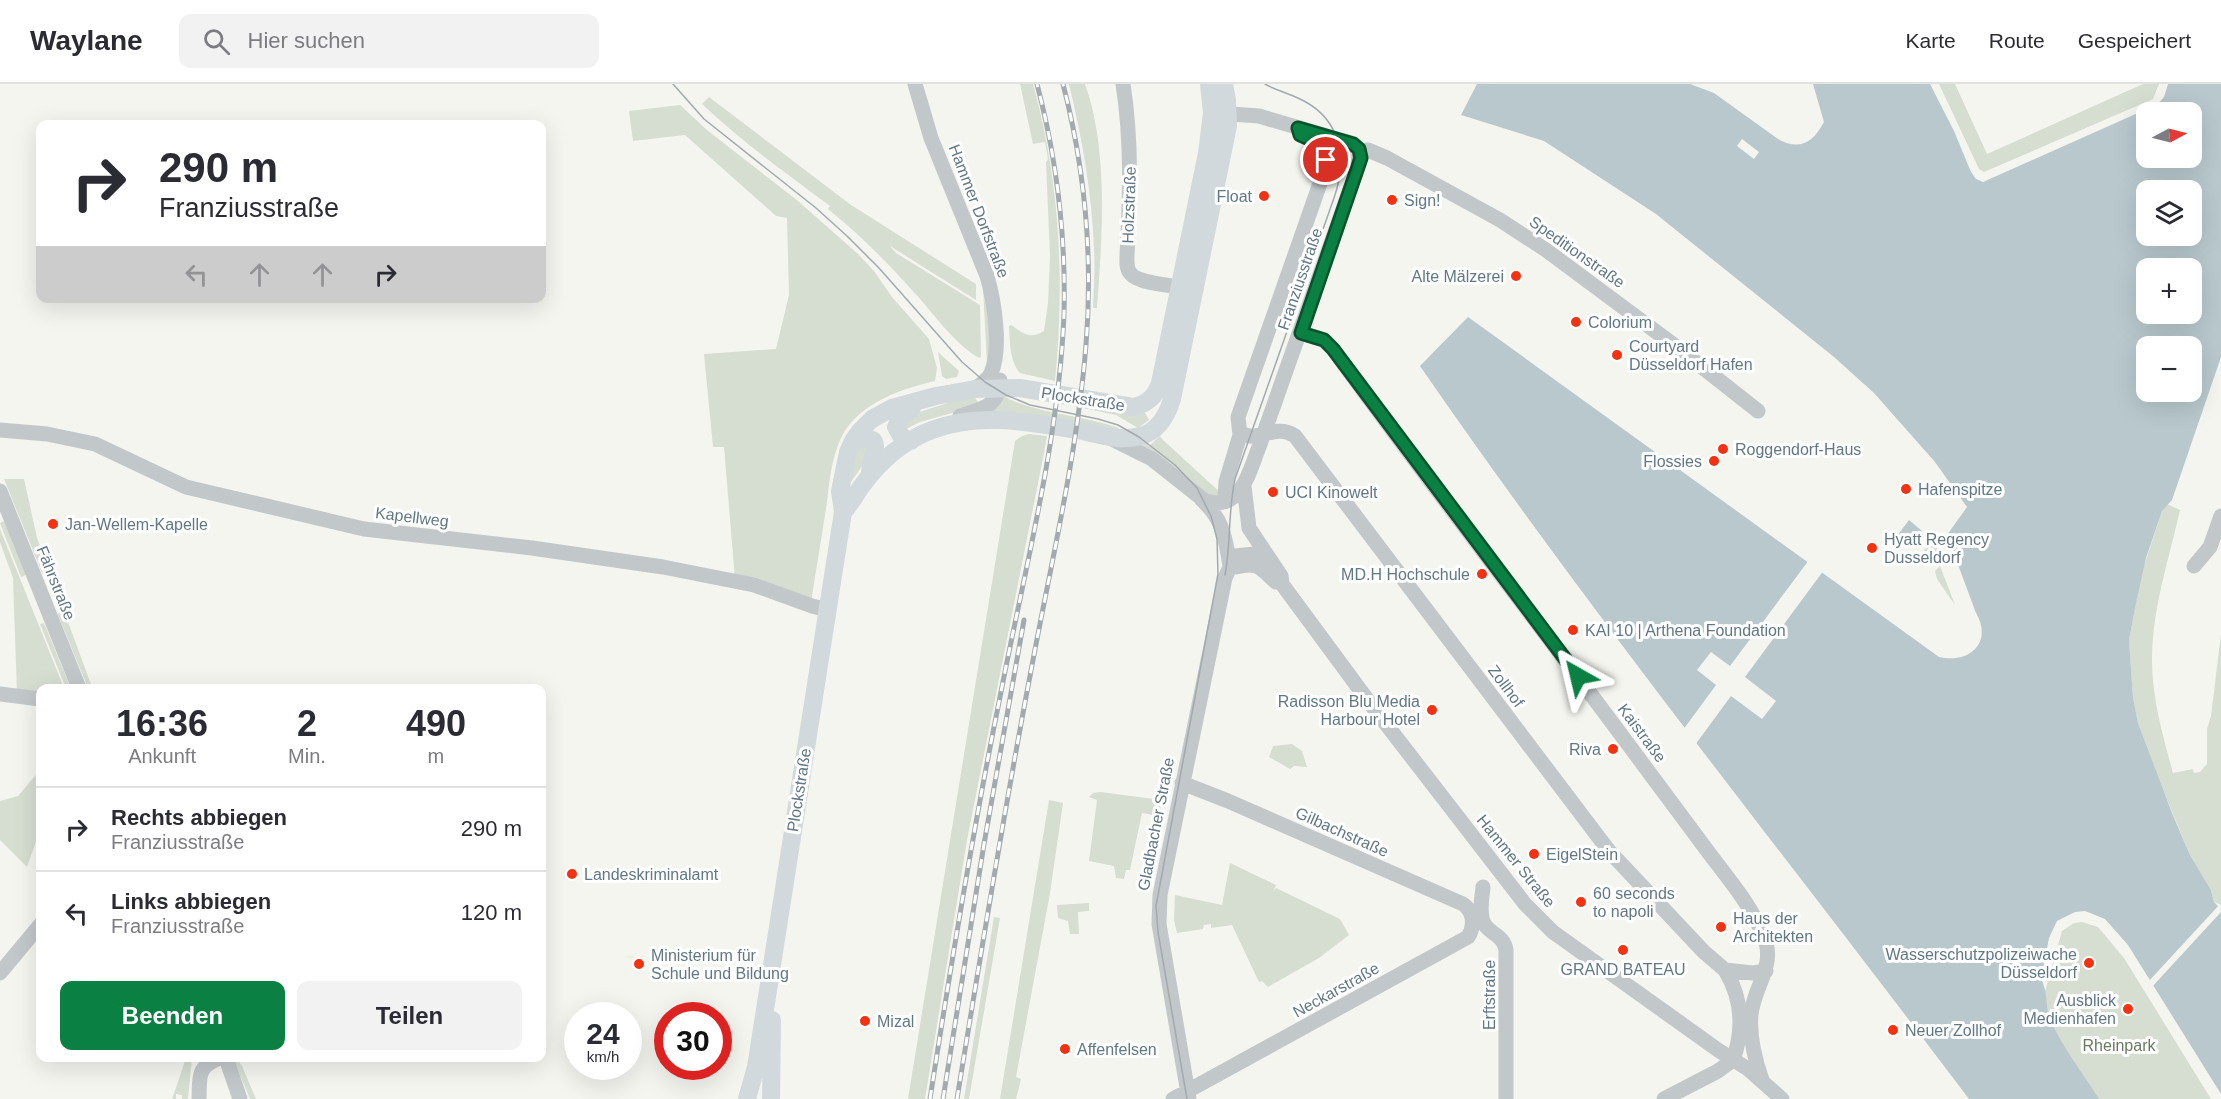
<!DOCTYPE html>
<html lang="de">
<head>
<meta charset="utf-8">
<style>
	:root { --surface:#fff; --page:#f2f2f3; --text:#2b2b33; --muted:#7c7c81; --line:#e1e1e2; --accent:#0b8043 }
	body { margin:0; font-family:Arial,sans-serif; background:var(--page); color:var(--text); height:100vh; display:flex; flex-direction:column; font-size:22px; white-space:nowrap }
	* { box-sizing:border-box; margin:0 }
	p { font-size:20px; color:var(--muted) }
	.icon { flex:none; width:33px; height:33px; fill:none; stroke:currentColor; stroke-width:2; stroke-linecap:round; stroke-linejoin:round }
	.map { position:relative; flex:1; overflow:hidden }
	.details { position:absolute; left:36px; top:600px; width:510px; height:378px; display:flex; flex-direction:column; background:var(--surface); border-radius:12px; box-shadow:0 6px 24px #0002 }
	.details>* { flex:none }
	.hud { position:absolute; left:36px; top:36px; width:510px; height:183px; border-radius:12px; box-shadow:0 6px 24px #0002; background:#fff; color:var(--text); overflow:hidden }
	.needle { width:39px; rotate:83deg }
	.controls { position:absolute; left:2136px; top:18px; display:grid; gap:12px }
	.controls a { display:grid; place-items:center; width:66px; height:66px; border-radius:12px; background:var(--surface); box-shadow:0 6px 24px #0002; font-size:30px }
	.speed { position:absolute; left:564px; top:918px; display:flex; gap:12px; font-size:30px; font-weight:700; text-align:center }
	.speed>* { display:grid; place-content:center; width:78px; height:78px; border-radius:50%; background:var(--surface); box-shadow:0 6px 24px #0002; line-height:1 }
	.speed small { font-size:15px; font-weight:400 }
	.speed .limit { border:9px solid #d22; background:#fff; color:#111 }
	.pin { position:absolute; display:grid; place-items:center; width:51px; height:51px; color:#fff; margin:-26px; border:3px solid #fff; border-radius:50%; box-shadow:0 2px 6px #0007 }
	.me { position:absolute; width:66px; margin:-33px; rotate:323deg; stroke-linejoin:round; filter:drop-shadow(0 0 4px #0008) }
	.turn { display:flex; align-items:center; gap:21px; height:126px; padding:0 24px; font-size:27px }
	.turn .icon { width:78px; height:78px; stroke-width:2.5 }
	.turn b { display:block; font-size:42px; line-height:51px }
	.lanes { display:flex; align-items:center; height:57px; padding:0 24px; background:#0003; justify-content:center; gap:30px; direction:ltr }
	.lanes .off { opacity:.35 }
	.eta { display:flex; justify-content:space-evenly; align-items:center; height:102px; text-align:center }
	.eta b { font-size:36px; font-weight:700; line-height:42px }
	.action { display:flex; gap:12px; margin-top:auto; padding:12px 24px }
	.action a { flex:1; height:69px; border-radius:12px; background:var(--accent); color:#fff; font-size:24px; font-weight:700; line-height:69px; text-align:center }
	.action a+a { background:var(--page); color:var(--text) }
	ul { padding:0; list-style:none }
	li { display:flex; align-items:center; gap:18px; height:84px; padding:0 24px; border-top:2px solid var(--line) }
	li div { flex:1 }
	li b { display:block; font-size:22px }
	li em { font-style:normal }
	header { display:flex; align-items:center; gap:36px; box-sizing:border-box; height:84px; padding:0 30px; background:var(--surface); border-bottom:2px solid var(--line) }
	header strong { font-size:28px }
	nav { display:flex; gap:33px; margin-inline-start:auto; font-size:21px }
	.search { width:420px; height:54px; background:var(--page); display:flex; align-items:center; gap:15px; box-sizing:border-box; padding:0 21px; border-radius:12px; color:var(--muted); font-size:22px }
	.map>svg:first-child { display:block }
	.green { fill:#d6ddd1 }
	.water { fill:#b8c8cc; fill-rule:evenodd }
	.pier { fill:#f5f5f0 }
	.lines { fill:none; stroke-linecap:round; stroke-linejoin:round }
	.minor { stroke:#c2c7ca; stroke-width:15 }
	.major { stroke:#d2d9dd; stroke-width:18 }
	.tram { stroke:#a2aaaf; stroke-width:1.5 }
	.rail-casing { stroke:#a2aaaf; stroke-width:5 }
	.rail { stroke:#fff; stroke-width:3; stroke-dasharray:9; stroke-linecap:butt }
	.route-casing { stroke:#07532c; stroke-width:15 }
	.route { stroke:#0b8043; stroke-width:10 }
	.poi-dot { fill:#f43211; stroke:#fff; stroke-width:2 }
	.labels { text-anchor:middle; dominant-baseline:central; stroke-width:6; stroke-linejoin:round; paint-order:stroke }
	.poi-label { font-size:16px; fill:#617885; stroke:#fff; text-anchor:start }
	.street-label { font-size:16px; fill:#617885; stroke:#fff }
	.park-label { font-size:16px; fill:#687b60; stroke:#fff }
</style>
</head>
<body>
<header>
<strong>Waylane</strong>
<div class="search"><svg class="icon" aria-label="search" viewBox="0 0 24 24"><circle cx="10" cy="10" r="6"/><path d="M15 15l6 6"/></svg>Hier suchen</div>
<nav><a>Karte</a><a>Route</a><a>Gespeichert</a></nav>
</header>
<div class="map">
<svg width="2221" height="1015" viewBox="0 0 2221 1015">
	<rect width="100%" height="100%" fill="#f5f5f0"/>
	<path class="green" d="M1020 0H1033C1060 97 1065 198 1055 297L1020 289C1009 276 1010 258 1009 242L1011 241C1023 249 1030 256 1044 247L1048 219 1050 172 1046 78 1048 75 1045 58 1033 60Z
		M1069 0H1085C1109 66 1102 155 1097 224H1093C1094 204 1095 184 1094 164 1092 109 1082 54 1069 0Z
		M1939 0H1955L1987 70 2143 0H2159L2153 15 1984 88 1979 85Z
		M709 13 851 121 976 200V216L890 162 896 169 980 221 981 273 979 274C952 258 933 228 911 205 885 176 858 149 828 125L830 122C787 90 742 58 702 20Z
		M680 21 707 46 798 117 858 170 874 187 892 213 929 255 937 284 935 297C897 306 850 322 837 364 831 381 829 400 827 418 822 452 816 485 811 519L735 495 724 363H713L704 270 776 265 789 211 787 134 776 132 685 51 633 57 629 27Z
		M983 203C988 226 994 257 987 280Z
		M938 268 959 287 957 293 946 295 942 292Z
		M973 311 980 321 920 338 906 345V334L913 330Z
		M1001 311C1038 331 1080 330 1119 344L1118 347 994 330 992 324Z
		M1070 321 1131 330 1145 329 1149 336 1138 344 1116 331Z
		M1029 350 1047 352 1044 369 967 756 925 1015H908L1015 357 1022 352Z
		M1160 352 1163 356 1222 410 1214 415 1140 361 1146 359 1149 362Z
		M866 362 867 375 849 401 857 365Z
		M4 395H24L37 454 92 603 88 604 58 531 59 526 46 492 42 489Z
		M2167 420 2180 426C2169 475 2152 525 2152 576 2152 615 2163 652 2173 689L2193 685 2194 689 2200 688 2207 680V645L2211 632 2221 550V821L2214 818 2211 806 2190 771 2161 701 2138 639 2133 615 2129 556 2141 491 2162 427Z
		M4 437 26 491 21 493 0 439Z
		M0 445 64 604H40V612L17 610 13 494 0 458Z
		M1934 455 1941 475 1933 481 1925 479 1919 472Z
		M1940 482 1955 521 1937 495 1935 487Z
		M44 539 69 600 65 602 40 540Z
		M1292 660 1302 667 1307 683 1294 682 1290 685 1269 673 1273 662Z
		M40 686V746L27 783 0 756V717L18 712Z
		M1100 708 1162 716 1159 732 1142 729 1130 786H1126L1124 795 1116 794 1114 782 1089 777 1097 716 1089 713 1093 709Z
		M1049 716 1063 719 1050 809 1016 993 1021 995 1016 1015H1000Z
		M1230 779 1276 801 1273 808 1276 804 1340 835 1349 851 1319 874 1268 903 1262 897 1259 898 1232 841 1211 844V840L1204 841 1203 845 1177 849 1174 836 1175 811 1222 821Z
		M1089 819V827L1078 828 1079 850H1070L1068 837 1058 834 1057 821Z
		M994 833 1000 834 969 1015H964Z
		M2082 838 2098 843 2124 874 2211 1015H2094L2048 939 2042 918 2062 847 2074 839Z
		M186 974H192L188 1015H182V1011L176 1010V1015H172Z
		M233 974H236L242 982 256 1015H250Z"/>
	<path class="water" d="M1477 0H1690L1714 9 1778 55C1799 67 1813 59 1824 38L1813 0H1930L1954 47 1971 88 1976 95 1983 98 2158 20 2164 13 2168 0H2221V273L2172 416 2162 427 2146 474 2137 514 2129 556 2133 614 2138 639 2172 729 2190 771 2211 806 2214 818 2221 825V1010L2128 861 2105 835 2085 827 2075 828 2057 837 2049 854 2041 895C2048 907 2045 922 2050 935 2062 963 2083 989 2099 1015H1969C1785 771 1593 533 1420 282L1468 233 1939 573C1970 580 1993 558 1976 529L1947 451 1967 423 1935 378 1874 309 1834 273 1656 130 1544 57 1461 31ZM2146 28H2192V74H2146ZM2146 106H2192V152H2146ZM2146 184H2192V230H2146ZM2146 262H2192V308H2146Z
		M1909 436 1922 447 1910 463 1897 452Z"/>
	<path class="pier" d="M1742 55 1759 68 1754 75 1737 62Z
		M1809 476 1824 486 1745 593 1776 617 1762 635 1731 612 1695 661 1683 646 1716 601 1697 586 1711 568 1730 582Z
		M2220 820 2221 828 2151 904 2148 898Z"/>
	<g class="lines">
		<path class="minor" d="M915 0 931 54 987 192C994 216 1002 265 991 289 988 296 981 300 975 305
			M1123 0C1132 57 1130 114 1127 171 1127 178 1126 185 1131 190 1139 200 1176 202 1189 204
			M1360 67 1368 66 1387 74 1500 136 1546 166 1678 264 1758 327
			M1301 249 1324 256 1333 265C1429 398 1530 528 1628 660 1655 696 1682 733 1709 769 1728 794 1749 819 1762 848 1778 880 1755 899 1751 930 1749 952 1755 976 1762 996
			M960 332C980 325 999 324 1000 296
			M0 346 47 350 95 360 186 403 364 445 532 464 663 483 754 501 812 522 828 526
			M1240 348C1256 361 1274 338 1295 352L1609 767 1704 868 1725 886 1753 889 1766 887
			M1110 354 1152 375 1205 417C1241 428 1249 388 1259 363L1359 80 1360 67 1354 60 1259 32 1217 29
			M1244 402 1249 444 1281 492 1282 500 1369 618 1525 820 1553 848 1718 966 1748 985 1782 1015
			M0 407 79 604
			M1201 415C1224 436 1225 454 1230 482
			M1225 417 1226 398 1240 351 1238 333 1330 71C1335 63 1337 57 1346 58
			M2194 482 2210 463 2221 432
			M1236 483C1259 477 1260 484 1276 498
			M0 610 40 615
			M1483 803C1482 814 1478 831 1485 841 1492 851 1504 852 1506 866V1015
			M1725 886C1742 914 1744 945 1733 976
			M0 889 40 841
			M226 974 240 1015
			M199 1015C200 993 196 983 220 974
			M1173 1015 1468 853C1475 842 1474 828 1463 820L1228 717 1182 699
			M1189 1015 1159 840 1160 811 1225 494 1235 472 1254 470 1267 474
			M1664 1015 1718 987 1733 976"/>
		<path class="major" d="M853 357C889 347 870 371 870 389
			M911 357 901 352 896 343 902 331 911 326 914 319
			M843 428C852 419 856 409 864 399 881 376 905 356 932 346 978 328 1030 338 1077 346 1098 350 1120 358 1141 352 1158 347 1167 332 1172 315L1228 42 1227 16 1224 0
			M747 1015 756 983 843 428 840 407 848 368 853 357 860 347 872 335 892 324 936 312 975 305 1020 304 1133 323C1146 321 1156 312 1160 299L1207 69 1212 29 1209 0
			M771 1015 772 936"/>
		<path class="tram" d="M673 0 704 35 816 124 847 152 879 184 962 278 985 298 1006 311 1030 321 1098 335 1118 341 1139 353 1175 381 1197 404 1211 432 1217 455 1218 490 1156 822 1158 848 1187 1015
			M1225 491C1231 459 1228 427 1235 395L1334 114C1347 77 1342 37 1304 17 1291 10 1277 7 1265 0"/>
		<defs>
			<path id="rail" d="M930 1015C951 880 973 746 1000 613 1024 487 1059 358 1064 230 1066 152 1057 76 1037 0
				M943 1015 984 760 1024 536
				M957 1015C980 874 1003 733 1030 592 1050 483 1077 373 1086 261 1093 174 1085 85 1063 0"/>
		</defs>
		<use href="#rail" class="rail-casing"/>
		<use href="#rail" class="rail"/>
	</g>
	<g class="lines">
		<defs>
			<path id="route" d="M1326 76 1318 59 1300 51 1298 44 1353 60 1359 65 1361 74 1301 249 1324 256 1333 265 1578 592"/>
		</defs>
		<use href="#route" class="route-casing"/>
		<use href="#route" class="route"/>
	</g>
	<g class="poi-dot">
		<circle cx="1264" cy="112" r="6"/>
		<circle cx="1392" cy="116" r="6"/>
		<circle cx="1516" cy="192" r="6"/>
		<circle cx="1576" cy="238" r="6"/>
		<circle cx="1617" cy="271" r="6"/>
		<circle cx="1723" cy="365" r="6"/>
		<circle cx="1714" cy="377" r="6"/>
		<circle cx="1906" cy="405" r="6"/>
		<circle cx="1273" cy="408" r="6"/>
		<circle cx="53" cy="440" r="6"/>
		<circle cx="1872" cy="464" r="6"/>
		<circle cx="1482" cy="490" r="6"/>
		<circle cx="1573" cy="546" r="6"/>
		<circle cx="1432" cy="626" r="6"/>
		<circle cx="1613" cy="665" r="6"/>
		<circle cx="1534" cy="770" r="6"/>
		<circle cx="572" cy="790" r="6"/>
		<circle cx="1581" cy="818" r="6"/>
		<circle cx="1721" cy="843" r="6"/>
		<circle cx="1623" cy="866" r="6"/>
		<circle cx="2089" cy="879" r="6"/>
		<circle cx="639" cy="880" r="6"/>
		<circle cx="2128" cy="925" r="6"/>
		<circle cx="865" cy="937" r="6"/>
		<circle cx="1893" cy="946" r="6"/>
		<circle cx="1065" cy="965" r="6"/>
	</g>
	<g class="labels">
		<g class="poi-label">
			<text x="1252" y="112" text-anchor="end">Float</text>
			<text x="1404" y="116">Sign!</text>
			<text x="1504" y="192" text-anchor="end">Alte Mälzerei</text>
			<text x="1588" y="238">Colorium</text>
			<text x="1629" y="262">Courtyard<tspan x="1629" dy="18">Düsseldorf Hafen</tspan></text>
			<text x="1735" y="365">Roggendorf-Haus</text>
			<text x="1702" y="377" text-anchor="end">Flossies</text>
			<text x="1918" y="405">Hafenspitze</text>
			<text x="1285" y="408">UCI Kinowelt</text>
			<text x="65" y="440">Jan-Wellem-Kapelle</text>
			<text x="1884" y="455">Hyatt Regency<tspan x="1884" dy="18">Dusseldorf</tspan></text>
			<text x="1470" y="490" text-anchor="end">MD.H Hochschule</text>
			<text x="1585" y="546">KAI 10 | Arthena Foundation</text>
			<text x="1420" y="617" text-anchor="end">Radisson Blu Media<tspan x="1420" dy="18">Harbour Hotel</tspan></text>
			<text x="1601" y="665" text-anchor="end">Riva</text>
			<text x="1546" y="770">EigelStein</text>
			<text x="584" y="790">Landeskriminalamt</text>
			<text x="1593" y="809">60 seconds<tspan x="1593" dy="18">to napoli</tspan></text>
			<text x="1733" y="834">Haus der<tspan x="1733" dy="18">Architekten</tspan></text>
			<text x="2077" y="870" text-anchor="end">Wasserschutzpolizeiwache<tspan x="2077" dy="18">Düsseldorf</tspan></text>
			<text x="651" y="871">Ministerium für<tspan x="651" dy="18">Schule und Bildung</tspan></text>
			<text x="1623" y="885" text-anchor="middle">GRAND BATEAU</text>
			<text x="2116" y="916" text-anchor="end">Ausblick<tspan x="2116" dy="18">Medienhafen</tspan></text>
			<text x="877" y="937">Mizal</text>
			<text x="1905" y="946">Neuer Zollhof</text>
			<text x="1077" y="965">Affenfelsen</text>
		</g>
		<g class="street-label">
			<text transform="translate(1129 121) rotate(-88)">Holzstraße</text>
			<text transform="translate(979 127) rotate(69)">Hammer Dorfstraße</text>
			<text transform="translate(1577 168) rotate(35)">Speditionstraße</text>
			<text transform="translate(1300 195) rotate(-71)">Franziusstraße</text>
			<text transform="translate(1083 315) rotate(9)">Plockstraße</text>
			<text transform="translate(412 433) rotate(7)">Kapellweg</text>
			<text transform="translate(56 499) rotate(68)">Fährstraße</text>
			<text transform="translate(1506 602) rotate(53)">Zollhof</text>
			<text transform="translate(1642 649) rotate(53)">Kaistraße</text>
			<text transform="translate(799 706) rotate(-81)">Plockstraße</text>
			<text transform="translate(1156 740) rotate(-79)">Gladbacher Straße</text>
			<text transform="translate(1342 748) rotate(24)">Gilbachstraße</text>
			<text transform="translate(1516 777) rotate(51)">Hammer Straße</text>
			<text transform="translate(1336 906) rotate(-29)">Neckarstraße</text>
			<text transform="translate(1489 911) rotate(-90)">Erftstraße</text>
		</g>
		<g class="park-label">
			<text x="2119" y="961">Rheinpark</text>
		</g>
	</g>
</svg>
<div class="controls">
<a><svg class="needle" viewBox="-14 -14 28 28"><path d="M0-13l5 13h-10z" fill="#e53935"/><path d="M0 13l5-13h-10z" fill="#7c7c81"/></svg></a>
<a><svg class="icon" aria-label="layers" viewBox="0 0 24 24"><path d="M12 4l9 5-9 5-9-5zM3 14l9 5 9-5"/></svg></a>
<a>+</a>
<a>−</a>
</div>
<div class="speed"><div>24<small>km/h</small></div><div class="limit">30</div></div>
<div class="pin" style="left:1326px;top:76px;background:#d93025"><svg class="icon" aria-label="arrive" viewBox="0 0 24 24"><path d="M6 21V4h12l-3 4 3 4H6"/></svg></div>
<svg class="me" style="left:1578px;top:592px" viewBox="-20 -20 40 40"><path d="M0-17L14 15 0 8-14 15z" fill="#0b8043" stroke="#fff" stroke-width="4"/></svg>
<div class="hud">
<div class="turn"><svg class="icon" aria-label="right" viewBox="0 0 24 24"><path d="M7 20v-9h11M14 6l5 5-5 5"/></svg><div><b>290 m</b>Franziusstraße</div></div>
<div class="lanes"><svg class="icon off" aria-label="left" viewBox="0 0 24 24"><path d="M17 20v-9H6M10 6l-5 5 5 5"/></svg><svg class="icon off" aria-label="ahead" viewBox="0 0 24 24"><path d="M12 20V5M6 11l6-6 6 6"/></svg><svg class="icon off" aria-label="ahead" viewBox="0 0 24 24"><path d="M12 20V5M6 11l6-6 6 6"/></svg><svg class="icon" aria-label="right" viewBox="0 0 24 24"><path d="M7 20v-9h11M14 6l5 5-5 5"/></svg></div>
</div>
<section class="details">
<div class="eta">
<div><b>16:36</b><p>Ankunft</p></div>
<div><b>2</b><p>Min.</p></div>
<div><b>490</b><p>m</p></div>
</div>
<ul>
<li><svg class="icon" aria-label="right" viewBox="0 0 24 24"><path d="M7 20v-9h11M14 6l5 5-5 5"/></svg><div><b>Rechts abbiegen</b><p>Franziusstraße</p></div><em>290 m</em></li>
<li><svg class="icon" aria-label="left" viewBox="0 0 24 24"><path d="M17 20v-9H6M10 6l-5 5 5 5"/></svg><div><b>Links abbiegen</b><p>Franziusstraße</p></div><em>120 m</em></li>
</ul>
<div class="action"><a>Beenden</a><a>Teilen</a></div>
</section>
</div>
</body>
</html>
